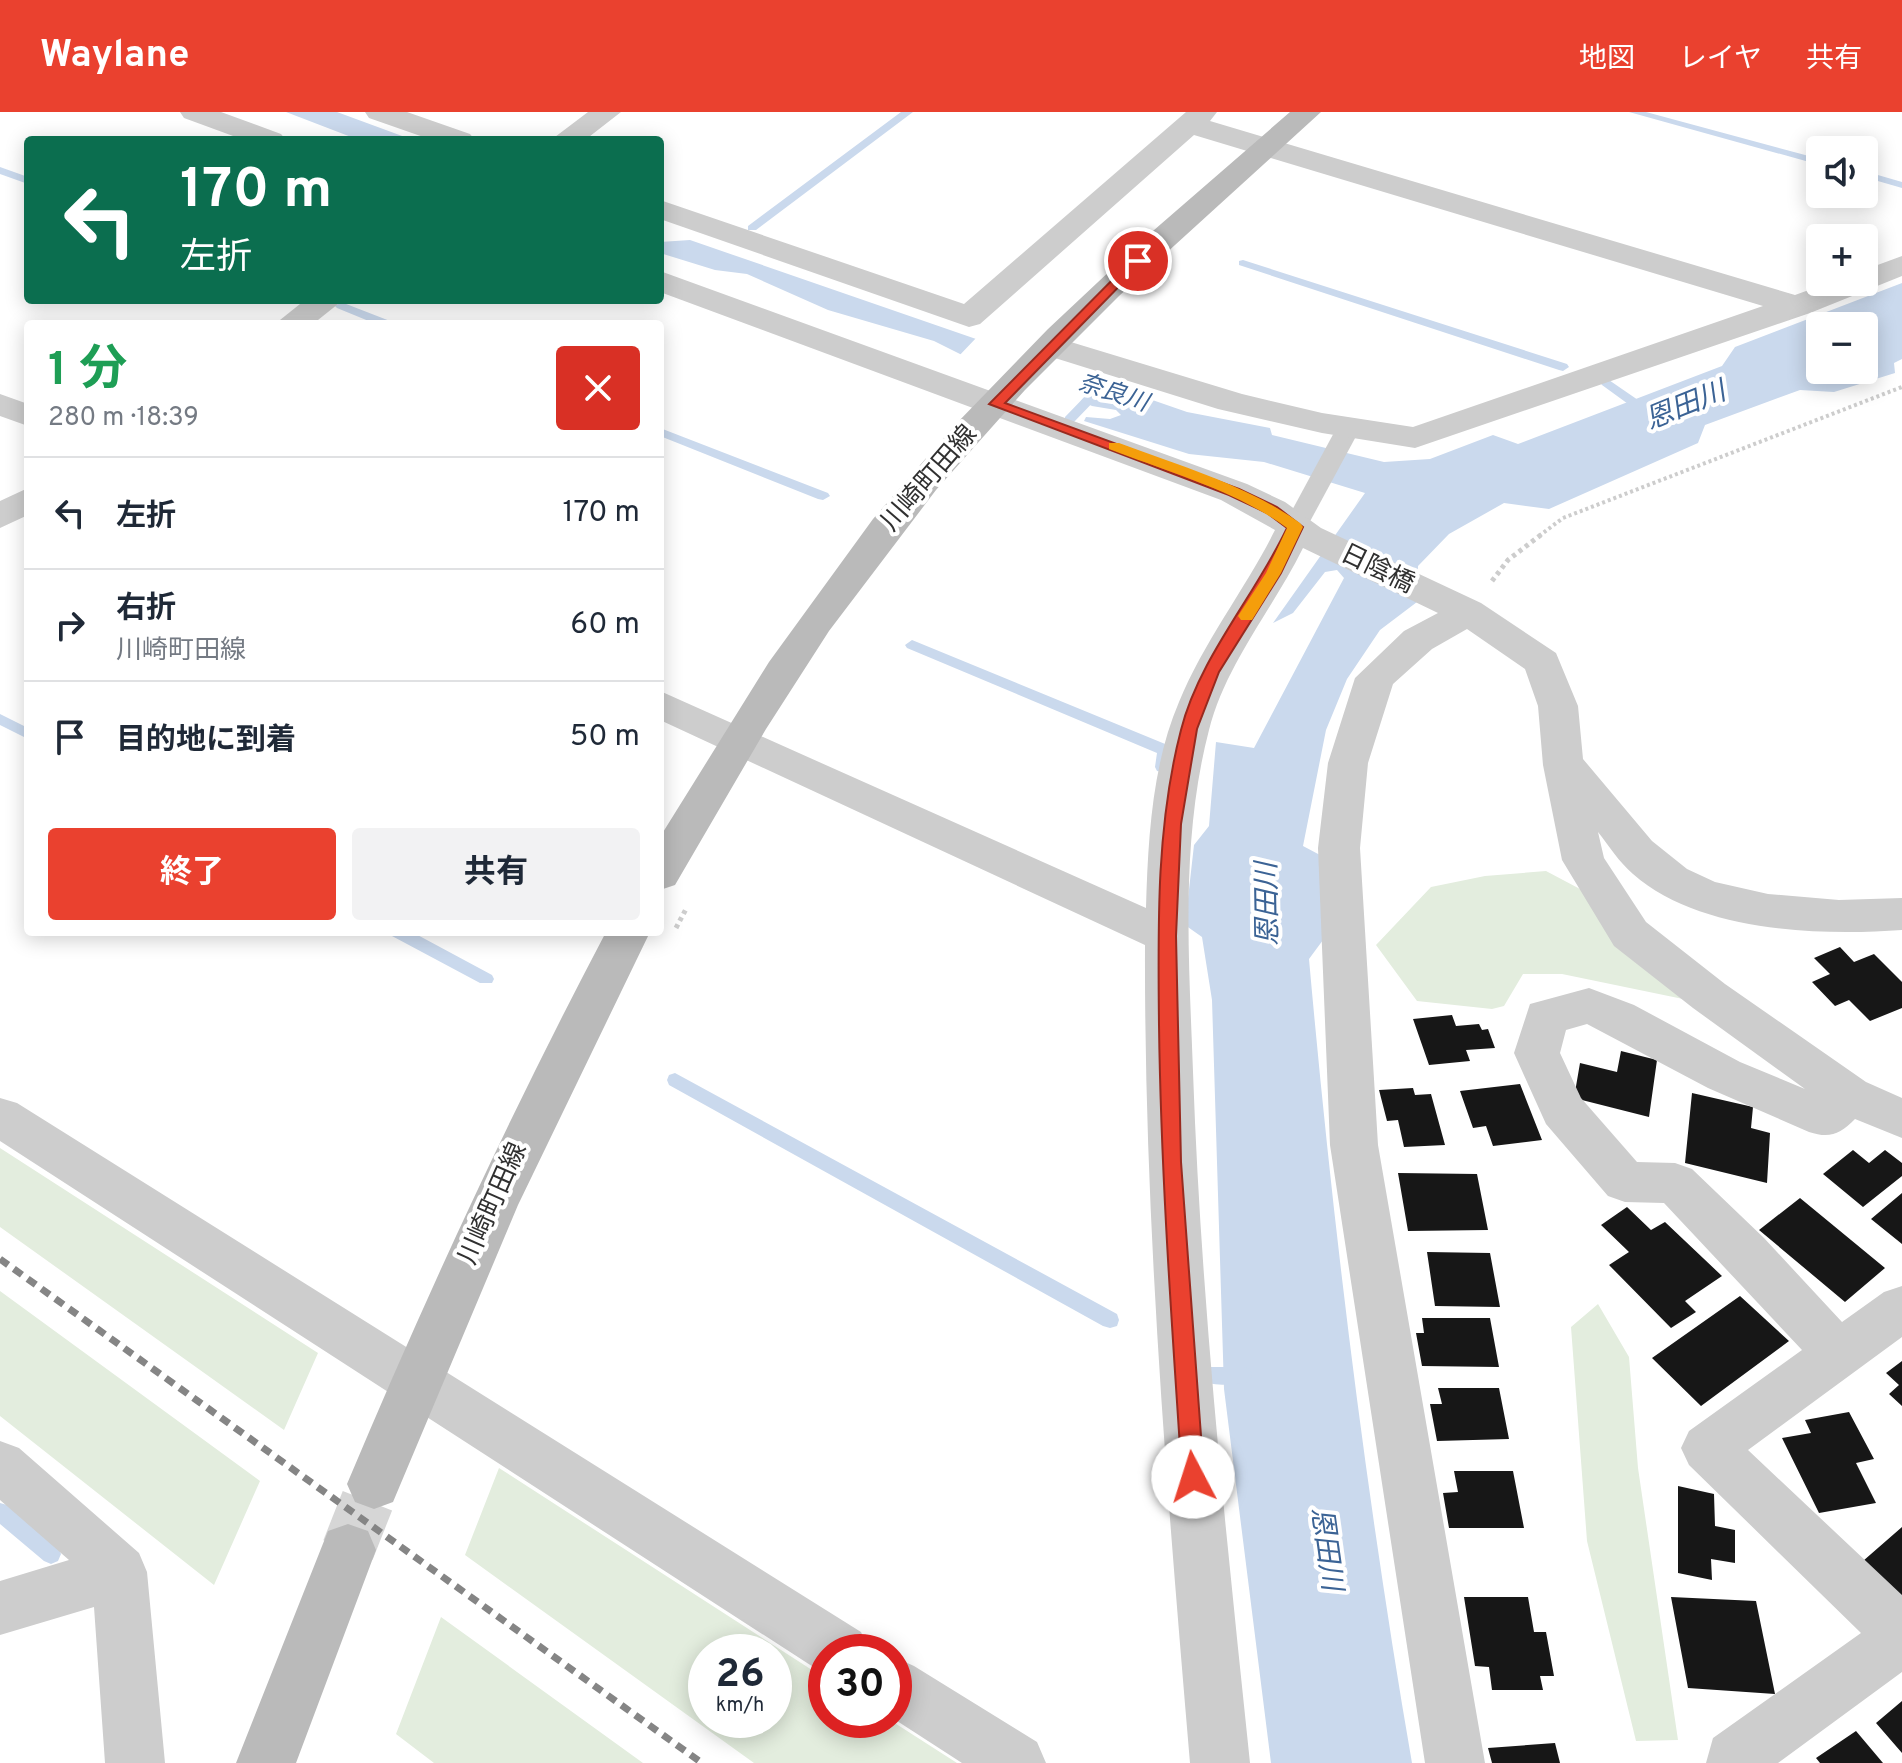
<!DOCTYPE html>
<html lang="ja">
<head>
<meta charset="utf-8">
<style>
	:root { --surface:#fff; --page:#f2f2f3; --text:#1f2937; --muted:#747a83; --line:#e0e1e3; --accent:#ea412f }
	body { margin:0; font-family:Overpass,"Noto Sans JP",sans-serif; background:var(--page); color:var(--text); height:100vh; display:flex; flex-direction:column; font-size:30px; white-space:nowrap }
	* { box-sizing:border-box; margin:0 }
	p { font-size:26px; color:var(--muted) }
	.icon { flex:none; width:44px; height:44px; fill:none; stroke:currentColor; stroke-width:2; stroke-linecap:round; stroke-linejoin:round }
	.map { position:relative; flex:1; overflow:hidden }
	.sheet { position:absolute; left:24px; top:208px; width:640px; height:616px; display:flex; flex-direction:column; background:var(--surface); border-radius:8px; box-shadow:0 4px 20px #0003 }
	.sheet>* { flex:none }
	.banner { position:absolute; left:24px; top:24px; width:640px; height:168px; border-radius:8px; box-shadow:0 4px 20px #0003; background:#0b6e4f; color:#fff; overflow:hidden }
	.tools { position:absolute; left:1806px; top:24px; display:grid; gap:16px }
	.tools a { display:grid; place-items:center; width:72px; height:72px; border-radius:8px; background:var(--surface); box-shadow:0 4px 20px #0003; font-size:40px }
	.speed { position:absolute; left:688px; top:1522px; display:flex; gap:16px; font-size:40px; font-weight:700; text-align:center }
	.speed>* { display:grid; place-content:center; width:104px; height:104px; border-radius:50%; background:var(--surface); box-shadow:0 4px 20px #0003; line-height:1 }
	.speed small { font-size:20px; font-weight:400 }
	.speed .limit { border:12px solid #d22; background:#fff; color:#111 }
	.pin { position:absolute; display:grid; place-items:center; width:68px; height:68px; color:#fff; margin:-34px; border:4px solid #fff; border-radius:50%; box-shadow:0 2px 8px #0007 }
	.me { position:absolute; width:88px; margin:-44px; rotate:355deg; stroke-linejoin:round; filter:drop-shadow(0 0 6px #0008) }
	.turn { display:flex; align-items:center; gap:28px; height:168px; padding:0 24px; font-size:36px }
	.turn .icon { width:104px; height:104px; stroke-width:2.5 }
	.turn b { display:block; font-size:56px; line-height:68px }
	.round { display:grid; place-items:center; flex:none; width:84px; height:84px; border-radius:8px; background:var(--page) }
	.headline { display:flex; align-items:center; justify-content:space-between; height:136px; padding:0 24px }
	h1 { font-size:48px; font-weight:700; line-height:60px; color:#1e9e55 }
	.button { display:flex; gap:16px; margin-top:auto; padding:16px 24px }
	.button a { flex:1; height:92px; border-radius:8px; background:var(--accent); color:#fff; font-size:32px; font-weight:700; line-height:92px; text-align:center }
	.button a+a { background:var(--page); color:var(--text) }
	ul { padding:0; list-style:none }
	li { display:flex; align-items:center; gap:24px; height:112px; padding:0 24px; border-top:2px solid var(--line) }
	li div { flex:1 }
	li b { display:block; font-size:30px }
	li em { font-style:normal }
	header { display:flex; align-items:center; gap:48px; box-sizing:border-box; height:112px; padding:0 40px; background:var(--accent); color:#fff }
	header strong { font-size:38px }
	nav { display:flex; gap:44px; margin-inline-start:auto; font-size:28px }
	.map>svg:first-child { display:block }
	.green { fill:#e3edde; fill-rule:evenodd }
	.water { fill:#cad9ed; fill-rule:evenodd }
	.pier { fill:#fff }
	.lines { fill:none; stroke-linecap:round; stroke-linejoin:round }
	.stream { fill:#cad9ed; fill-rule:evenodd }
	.building { fill:#171717 }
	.secondary-tunnel { stroke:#d6d6d6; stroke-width:53; stroke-dasharray:53 26; stroke-linecap:butt }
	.path-far1 { stroke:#cdcdcd; stroke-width:4; stroke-dasharray:3 3; stroke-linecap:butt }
	.path { stroke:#cdcdcd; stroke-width:5; stroke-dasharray:4 4; stroke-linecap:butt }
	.lane { fill:#cdcdcd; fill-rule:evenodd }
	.street { fill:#cdcdcd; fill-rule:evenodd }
	.secondary { fill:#bababa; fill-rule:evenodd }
	.rail { stroke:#858585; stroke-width:7; stroke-dasharray:10 7; stroke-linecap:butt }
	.route { fill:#ea412f; stroke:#982a1f; stroke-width:2 }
	.slow { fill:#f59e0b }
	.labels { text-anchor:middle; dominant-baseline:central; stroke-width:8; stroke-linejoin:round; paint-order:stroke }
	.far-water-label { font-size:24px; font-style:italic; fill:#3b6395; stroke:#fff }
	.street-label { font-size:26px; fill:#303030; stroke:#fff }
	.water-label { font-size:28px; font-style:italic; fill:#3b6395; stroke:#fff }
</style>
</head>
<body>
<header>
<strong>Waylane</strong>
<nav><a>地図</a><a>レイヤ</a><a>共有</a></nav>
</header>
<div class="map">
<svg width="1902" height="1651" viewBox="0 0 1902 1651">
	<rect width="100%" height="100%" fill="#fff"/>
	<path class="green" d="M1546 759 1580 777 1683 887 1562 862H1523L1504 894 1492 897 1417 889 1376 833 1431 775 1485 764Z
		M0 1036 318 1241 284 1318 0 1115Z
		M0 1179 260 1369 214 1473 0 1304Z
		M1598 1192 1629 1245 1638 1356 1678 1628 1636 1629 1587 1429 1571 1215Z
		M499 1356 826 1567V1608H890L957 1651H754L465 1443ZM774 1540V1608H706V1540Z
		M441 1505 643 1651H434L396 1622Z"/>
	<path class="water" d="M286 0H337L413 28H359Z
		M690 128 1187 300 1270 316 1272 323 1384 350 1430 347 1493 323 1518 332 1722 254 1735 235 1902 171V247L1894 251 1895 261 1834 280 1800 278 1705 313 1698 331 1549 397 1504 391 1449 422 1418 454 1417 490 1380 518 1347 567 1326 618 1303 734 1320 743 1323 828 1309 847C1333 1116 1366 1385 1412 1651H1271L1224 1277 1212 888 1202 825 1185 813 1194 733 1209 714 1216 630 1254 636 1344 466 1337 458 1325 460 1293 501 1273 511 1365 381 1264 350 1189 342 1084 309 1086 305 1110 307 1121 303 1116 298 1092 294 1034 267 988 256 934 229 828 198 747 162 715 158 660 141V130ZM1820 214H1864V258H1820Z"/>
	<path class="pier" d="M977 225 1101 267 1078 292 1033 271 987 260 957 246Z"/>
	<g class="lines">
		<path class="stream" d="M901 0H913L756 118H748V114Z
			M1629 0H1646L1820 47V53Z
			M0 55 28 65V72L0 62Z
			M1864 59 1902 70V76L1864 65Z
			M1243 148 1567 252 1569 255 1563 259 1559 258 1239 153V149Z
			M341 190 390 209 392 212H376L337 196 335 194Z
			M1606 266 1654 299V305H1646L1602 273 1600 270Z
			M1098 274 1104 278 1102 281 1073 311H1065V305L1094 275Z
			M660 316 828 381 830 384 823 388 818 387 660 324Z
			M912 528 1170 634 1172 638 1169 655 1162 660 1157 659 1155 655 1157 641 907 536 905 533Z
			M0 602 28 616V627L0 613Z
			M390 820H412L492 863 494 867 492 871H480L392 824Z
			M675 961 1117 1202 1119 1208 1117 1214 1110 1216 1103 1214 669 973 667 968 669 963Z
			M1208 1255H1243L1250 1257 1252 1263 1250 1269C1237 1274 1214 1274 1201 1269L1199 1263 1201 1257Z
			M0 1391 7 1393 58 1435 61 1442 58 1449 51 1452 44 1449 0 1412Z"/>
	</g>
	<path class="building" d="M1840 835 1854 850 1874 842 1902 870V896L1870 909 1849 888 1835 894 1812 870 1830 862 1814 846Z
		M1452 903 1456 914 1479 912 1482 918 1488 917 1495 936 1466 938 1470 949 1429 953 1413 907Z
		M1621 939 1657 948 1649 1005 1574 986 1580 951 1617 960Z
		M1520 972 1542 1028 1493 1034 1486 1014 1473 1016 1460 979Z
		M1413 976 1415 983 1431 982 1445 1033 1404 1035 1398 1008 1387 1009 1379 978Z
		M1692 981 1753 995 1751 1016 1770 1021 1767 1071 1685 1051Z
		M1853 1038 1869 1051 1885 1038 1902 1051V1064L1863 1095 1823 1062Z
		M1398 1061 1477 1062 1488 1118 1408 1119Z
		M1902 1081V1132L1871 1107Z
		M1800 1086 1885 1156 1845 1190 1759 1118Z
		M1627 1095 1651 1118 1665 1110 1722 1164 1685 1189 1696 1200 1671 1216 1609 1153 1629 1140 1601 1113Z
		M1427 1140 1490 1141 1500 1195 1435 1194Z
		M1740 1184 1789 1229 1701 1294 1652 1246Z
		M1422 1206H1490L1499 1255 1422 1254 1416 1221H1424Z
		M1902 1249V1294L1889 1282 1899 1273 1886 1261Z
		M1438 1276H1499L1509 1327 1437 1329 1430 1292H1442Z
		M1849 1300 1874 1347 1856 1351 1876 1391 1819 1401 1782 1326 1811 1321 1805 1308Z
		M1454 1359H1513L1524 1416H1449L1443 1381 1458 1380Z
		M1678 1374 1714 1382 1715 1414 1735 1418V1451L1711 1447 1712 1468 1678 1461Z
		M1902 1415V1487L1863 1449Z
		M1464 1485H1528L1534 1520H1546L1554 1564H1540L1543 1578H1492L1489 1555 1475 1554Z
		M1671 1485 1756 1489 1775 1582 1688 1576Z
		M1902 1589V1641L1876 1611Z
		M1856 1619 1883 1651H1820L1816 1646Z
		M1555 1631 1560 1651H1492L1488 1636Z"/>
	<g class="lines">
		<path class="secondary-tunnel" d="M348 1438 374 1372"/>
		<path class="path-far1" d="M1539 424 1563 406 1902 275"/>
		<path class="path" d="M1492 469 1508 448 1542 422
			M676 816 686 797"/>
		<path class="lane" d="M1348 310 1360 317 1307 415 1304 420H1286L1283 415 1336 317Z"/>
		<path class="street" d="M180 0H221L281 22 286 28H244L184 6Z
			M365 0H407L470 22 475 28H432L369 6Z
			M588 0H621L585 28H551Z
			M1186 0H1217L1210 9 1795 183 1831 170H1864V158L1902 144V164L1810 201 1415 336 1322 321 1218 297 1039 241 1035 234 1039 227 1051 224 1242 282 1322 301 1413 315 1763 194 1194 23 980 212 969 215 660 107V88L964 192Z
			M660 159 1247 372 1285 390 1321 416 1481 491 1556 541 1578 594 1583 647 1652 729 1687 757 1715 770 1768 782 1839 788 1902 786V818C1819 824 1699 820 1633 762 1619 750 1609 734 1598 720L1604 746 1646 810 1725 872 1866 970 1902 986V1026L1855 1007C1840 1022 1830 1027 1809 1020L1708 976 1587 912 1566 918 1560 941 1581 986 1637 1050 1675 1051 1692 1057 1764 1126 1842 1210 1884 1180 1902 1174V1225L1748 1338 1902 1483V1560L1778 1651H1706L1713 1626 1861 1521 1689 1353 1681 1336 1689 1319 1802 1238 1664 1091 1625 1090 1608 1084 1546 1012 1514 941 1530 892 1589 876 1634 893 1740 950 1805 977 1693 896 1614 834 1562 748 1543 653 1538 594 1525 557 1467 517 1432 537 1393 572 1368 651 1360 736 1378 1033 1485 1651H1425L1330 1033 1318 736 1328 651 1355 566 1404 519 1438 501 1303 436C1273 497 1226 551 1209 618 1180 729 1189 847 1193 960 1201 1191 1226 1421 1250 1651H1190C1167 1379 1144 1106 1145 833L660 608V579L1146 796C1148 727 1152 653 1179 590 1204 529 1246 476 1275 418L1221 388 660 180Z
			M305 188H343L313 212H275Z
			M0 282 28 292V314L0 304Z
			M28 376V403L0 416V389Z
			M0 986 17 991 861 1520 870 1540H826V1562L821 1560 0 1029Z
			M0 1329 19 1336 139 1441 147 1460 165 1651H105L94 1495 0 1523V1469L69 1448 0 1388Z
			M894 1545 914 1554 1037 1630 1046 1651H962L894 1607Z"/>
		<path class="secondary" d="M1290 0H1321L1119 184 1025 278 936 378 829 519 766 617 675 773 660 778V725L769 550 873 407 955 313 1048 217 1146 125Z
			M606 820H650L518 1093 393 1390 374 1397 355 1390 347 1372C426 1184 511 1000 606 820Z
			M348 1412 368 1419 376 1438 296 1651H236L328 1419Z"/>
		<path class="rail" d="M0 1147 702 1651"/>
	</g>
	<path class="route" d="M1133 147 1144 149 1005 291 1239 377 1277 395 1303 415 1281 461 1219 560 1197 617 1181 712 1176 824 1181 1050 1204 1365 1201 1372 1193 1375 1185 1372 1182 1365C1172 1214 1161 1064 1159 913 1158 815 1156 714 1181 618 1199 546 1255 484 1287 416L1267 401 1229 383 989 292Z"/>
	<path class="slow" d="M1109 331H1119C1180 354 1247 373 1300 411L1303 415 1281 461 1252 508H1241L1238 504 1266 461 1287 416C1235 378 1168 360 1109 337Z"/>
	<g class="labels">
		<g class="far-water-label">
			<text transform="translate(1113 282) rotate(18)">奈良川</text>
		</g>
		<g class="street-label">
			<text transform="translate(930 367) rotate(-49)">川崎町田線</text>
			<text transform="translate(1377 458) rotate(26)">日陰橋</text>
			<text transform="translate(494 1092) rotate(-66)">川崎町田線</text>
		</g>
		<g class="water-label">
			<text transform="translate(1686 295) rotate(-22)">恩田川</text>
			<text transform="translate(1269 792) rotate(-91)">恩田川</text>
			<text transform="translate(1325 1437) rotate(82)">恩田川</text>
		</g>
	</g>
</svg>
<div class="tools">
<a><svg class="icon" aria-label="sound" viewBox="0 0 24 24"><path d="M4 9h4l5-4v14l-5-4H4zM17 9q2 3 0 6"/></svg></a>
<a>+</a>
<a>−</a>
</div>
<div class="speed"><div>26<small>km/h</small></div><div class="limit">30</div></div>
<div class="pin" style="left:1138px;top:149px;background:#d93025"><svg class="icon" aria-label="arrive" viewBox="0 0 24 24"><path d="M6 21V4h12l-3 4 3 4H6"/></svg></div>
<svg class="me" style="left:1193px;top:1365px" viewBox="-20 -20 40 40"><circle r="19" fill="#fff"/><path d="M0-13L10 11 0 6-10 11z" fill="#ea412f"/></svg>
<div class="banner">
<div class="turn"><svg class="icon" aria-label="left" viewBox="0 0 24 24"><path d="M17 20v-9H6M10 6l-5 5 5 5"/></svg><div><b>170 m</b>左折</div></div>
</div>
<section class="sheet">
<div class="headline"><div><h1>1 分</h1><p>280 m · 18:39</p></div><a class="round" style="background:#d93025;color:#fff"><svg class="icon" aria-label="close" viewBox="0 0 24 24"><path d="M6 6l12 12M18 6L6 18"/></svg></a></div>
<ul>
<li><svg class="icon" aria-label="left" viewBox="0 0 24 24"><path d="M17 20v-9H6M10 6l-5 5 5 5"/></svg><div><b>左折</b></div><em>170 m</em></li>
<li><svg class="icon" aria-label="right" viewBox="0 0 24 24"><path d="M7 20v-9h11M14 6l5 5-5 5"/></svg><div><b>右折</b><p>川崎町田線</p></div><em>60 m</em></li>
<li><svg class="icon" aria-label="arrive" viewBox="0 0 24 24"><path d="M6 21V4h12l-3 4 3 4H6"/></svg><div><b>目的地に到着</b></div><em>50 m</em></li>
</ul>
<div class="button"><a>終了</a><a>共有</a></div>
</section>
</div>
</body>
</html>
